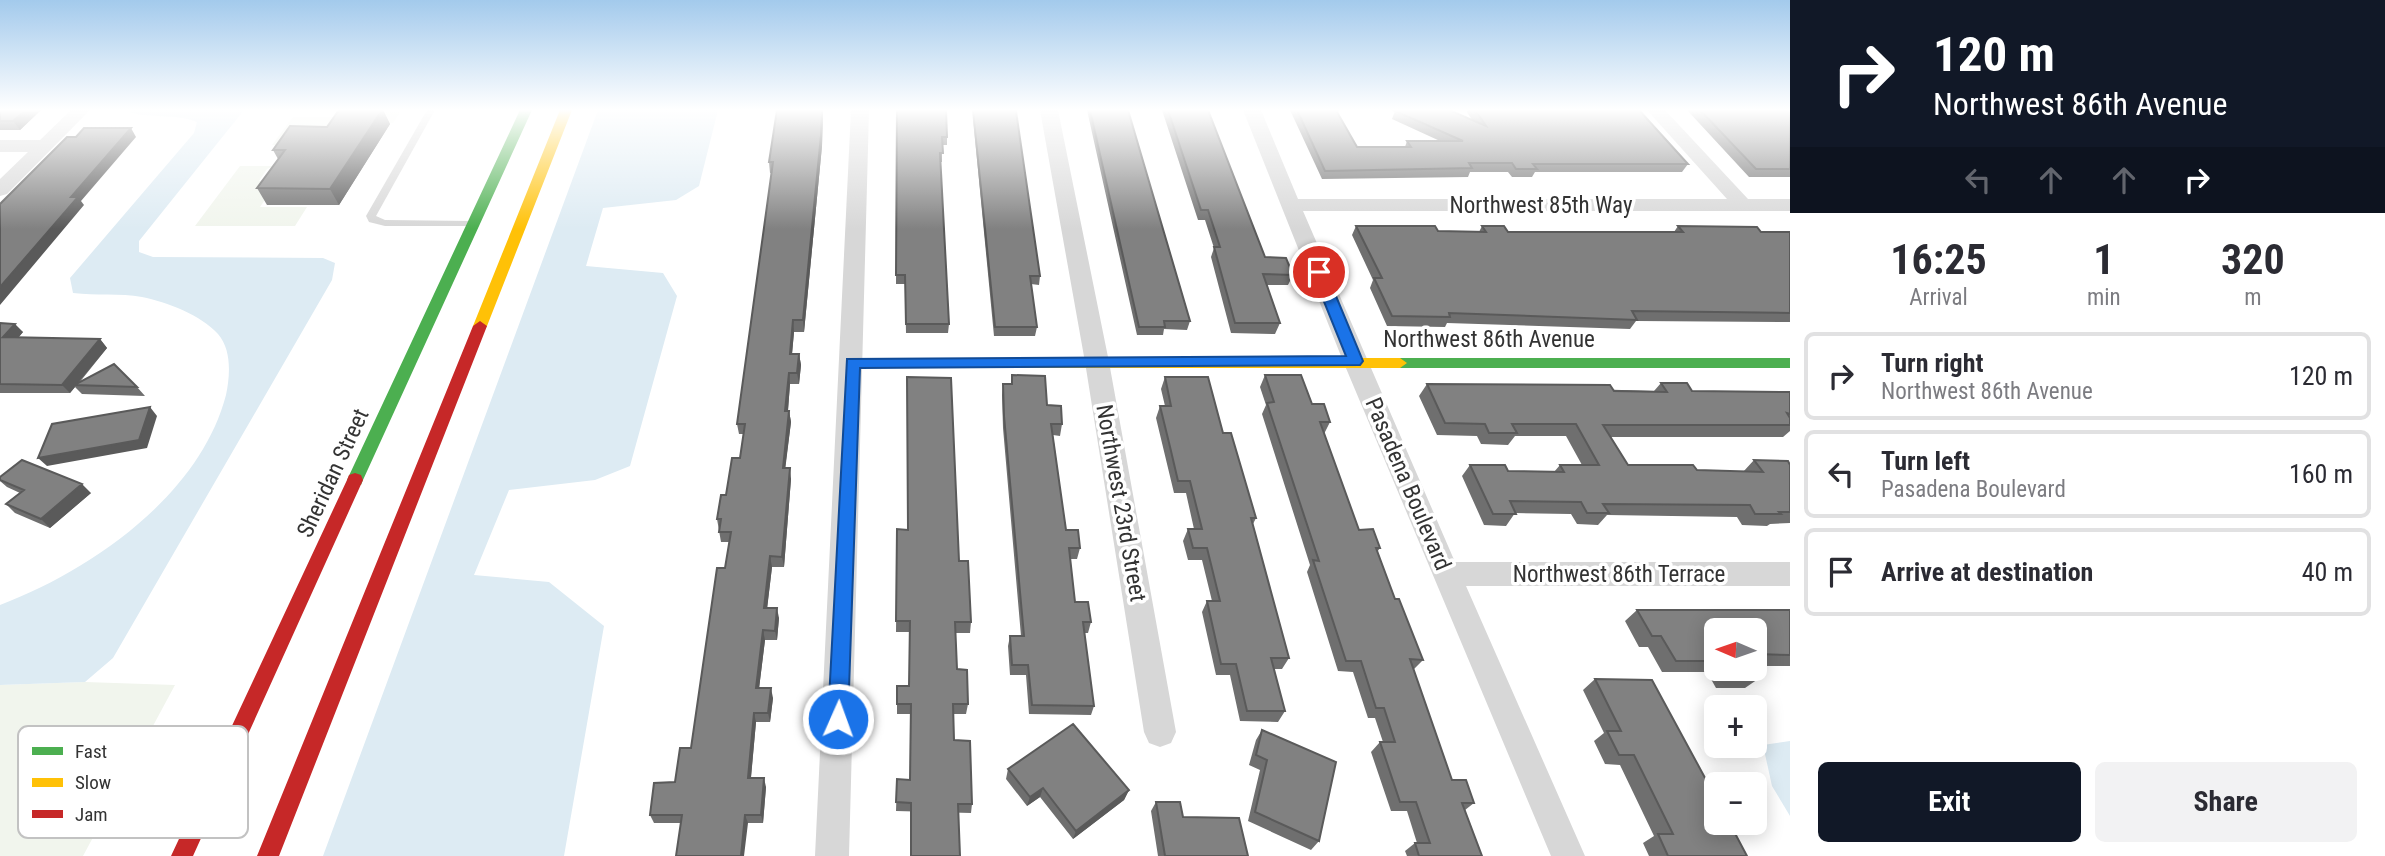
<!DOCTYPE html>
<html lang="en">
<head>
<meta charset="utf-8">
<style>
	:root { --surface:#fff; --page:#f2f2f3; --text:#2b2b33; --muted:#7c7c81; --line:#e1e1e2; --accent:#111827 }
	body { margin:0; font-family:"Roboto Condensed",sans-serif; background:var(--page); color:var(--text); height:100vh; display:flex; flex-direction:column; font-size:26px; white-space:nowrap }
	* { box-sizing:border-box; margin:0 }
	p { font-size:23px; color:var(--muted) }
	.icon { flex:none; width:38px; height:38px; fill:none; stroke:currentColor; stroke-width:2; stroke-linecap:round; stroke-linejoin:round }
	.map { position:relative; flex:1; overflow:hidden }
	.details { display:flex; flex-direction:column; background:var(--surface); width:595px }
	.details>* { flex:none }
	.guide { background:#111827; color:#fff; overflow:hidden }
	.needle { width:46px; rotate:272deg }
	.tools { position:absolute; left:1704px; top:618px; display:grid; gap:14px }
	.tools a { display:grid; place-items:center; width:63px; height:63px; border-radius:10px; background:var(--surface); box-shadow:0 4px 18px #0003; font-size:35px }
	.pin { position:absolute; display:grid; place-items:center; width:60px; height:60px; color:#fff; margin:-30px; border:4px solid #fff; border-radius:50%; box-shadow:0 2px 7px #0007 }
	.me { position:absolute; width:77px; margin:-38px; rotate:2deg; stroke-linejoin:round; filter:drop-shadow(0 0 5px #0008) }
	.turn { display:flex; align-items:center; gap:24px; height:147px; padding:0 28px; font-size:32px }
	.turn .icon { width:91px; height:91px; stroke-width:2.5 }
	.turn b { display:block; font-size:49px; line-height:60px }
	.lanes { display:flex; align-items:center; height:66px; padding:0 28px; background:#0003; justify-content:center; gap:35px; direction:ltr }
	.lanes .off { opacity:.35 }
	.eta { display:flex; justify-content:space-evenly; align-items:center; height:119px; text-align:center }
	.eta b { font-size:42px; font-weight:700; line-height:49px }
	.cta { display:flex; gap:14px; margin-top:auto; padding:14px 28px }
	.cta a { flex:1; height:80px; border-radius:10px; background:var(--accent); color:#fff; font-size:28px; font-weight:700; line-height:80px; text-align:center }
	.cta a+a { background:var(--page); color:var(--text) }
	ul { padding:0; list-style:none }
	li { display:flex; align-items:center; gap:21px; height:88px; margin:0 14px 10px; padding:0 14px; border:4px solid var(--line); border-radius:10px }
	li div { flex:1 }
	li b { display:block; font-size:26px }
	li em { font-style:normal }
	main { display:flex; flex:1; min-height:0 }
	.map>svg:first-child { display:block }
	.green { fill:#f1f5ed }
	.water { fill:#ddebf3 }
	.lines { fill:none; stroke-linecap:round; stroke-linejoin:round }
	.lane { fill:#d7d7d7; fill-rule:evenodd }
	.street { fill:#d7d7d7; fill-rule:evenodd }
	.fast { fill:#4caf50; fill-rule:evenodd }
	.slow { fill:#ffc107; fill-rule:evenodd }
	.jam { fill:#c62828; fill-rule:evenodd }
	.wall { fill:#6f6f6f }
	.shaded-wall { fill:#5a5a5a }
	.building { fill:#818181; stroke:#5a5a5a; stroke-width:2 }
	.route { fill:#1a73e8; stroke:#114b97; stroke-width:2 }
	.labels { text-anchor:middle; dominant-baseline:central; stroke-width:7; stroke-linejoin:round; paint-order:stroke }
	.street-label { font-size:23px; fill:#333; stroke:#fff }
	.key { fill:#fff; stroke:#c2c2c2; stroke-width:2 }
	.key-label { font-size:19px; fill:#333 }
</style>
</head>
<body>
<main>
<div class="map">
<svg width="1790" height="856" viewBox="0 0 1790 856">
	<rect width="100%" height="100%" fill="#fff"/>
	<path class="green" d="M359 110 401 111 393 123H343L291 145H272L293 117H354Z
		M240 166H275L267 169 259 181 277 182 260 207H307L295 226H195Z
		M85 682 175 685 83 856H0V685Z"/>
	<path class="water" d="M131 110H244L139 241V252L153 257 323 258 335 263 332 280 113 658 85 682 0 685V605C92 570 200 495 226 395 230 376 232 350 218 334 201 315 167 302 142 297 120 293 96 296 73 293L70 278 194 133 197 122C175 113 151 119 129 112Z
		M598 110H718L699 186 676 200 603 208 586 266 663 273 677 296 630 466 595 480 509 490 474 575 549 582 604 626 564 856H323Z
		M1790 741V816L1772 786 1763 745Z"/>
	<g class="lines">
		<path class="lane" d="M427 110H435L376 216 385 220 473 221 478 224 477 226H385L369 222 366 216Z"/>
		<path class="street" d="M71 110H90L7 194 0 196V179L28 152H0V140H40Z
			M851 110H869L849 856H815Z
			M1040 110H1058L1109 362 1176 732 1171 743 1160 747 1149 743 1144 732 1085 362Z
			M1243 110H1261L1298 199H1727L1647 110H1665L1748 199H1790V211H1303L1455 562H1790V586H1466L1585 856H1551L1343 361Z"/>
		<path class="fast" d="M520 110H532L363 480 361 485H349L347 480Z
			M1400 358H1790V368H1400L1393 363Z"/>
		<path class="slow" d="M560 110H572L487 326 485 329H475L473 326Z
			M853 358H1400L1407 363 1400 368H853L846 363Z"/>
		<path class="jam" d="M480 321 487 326 279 856H257L473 326Z
			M355 473 361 475 363 480 193 856H171L347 480 349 475Z"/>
	</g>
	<path class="wall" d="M0 110H41L20 130H0Z
		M339 110H383L390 124 339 205H267L257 188 278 159 273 150 327 127Z
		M777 110H823L822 146 804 332H794L792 354H799L801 365 799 384H790L788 411H789L791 422 785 468 791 479 786 542 784 567H772L767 608 779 618 777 640H765L759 688 773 698 770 722H756L751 778 766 787 763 823H654L650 815 675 782 691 748 725 568 729 542H721L717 519 740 458 744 434H739L737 424 772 173H770L769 162Z
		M897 110 947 137V145H942V162H940L949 324 948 333H906L905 284H896Z
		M973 110 1040 276 1039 285 1031 284 1037 327 1035 336H994L973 118Z
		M1087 110H1128L1190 321 1187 330 1164 329 1163 335H1137Z
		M1162 110H1208L1265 257 1293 275 1288 285H1267L1280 323 1275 334 1231 333 1211 257 1214 248 1205 220H1198Z
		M1290 110H1338L1337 112 1357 147H1405L1407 141H1440L1392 119 1395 111 1472 120 1467 112 1468 110H1639L1688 164 1682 172H1535L1532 177H1512L1508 172H1470L1468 177 1322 179Z
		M1687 110H1790V177H1749Z
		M1356 226 1438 231 1479 232 1482 226 1508 232H1674L1678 226 1761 232H1790V322L1636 321 1630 329 1447 323 1445 327 1387 326 1370 288 1373 280 1352 235Z
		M0 323 23 332 18 338 100 339 107 348 79 383 137 387 145 396 82 394 75 387 70 393H0Z
		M1012 375 1047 405 1062 424 1060 436 1053 435 1066 530 1080 548 1077 559H1070L1075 602 1091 622 1088 633H1084L1094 706 1091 715 1029 714 1026 675H1010L1008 646 1010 636H1021L1003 428 1002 395 1003 384H1011Z
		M1265 375 1312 404 1330 422 1324 434 1359 530 1380 548 1377 552 1395 599 1423 660 1413 670 1452 780 1474 803 1465 810 1482 856H1407L1405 851 1415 843H1417L1407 811H1391L1371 752 1380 742H1383L1375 718H1368L1353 672 1338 671 1307 572 1310 565 1262 414 1266 405 1260 387Z
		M1165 377 1223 433 1256 518 1253 524 1289 658 1282 669H1273L1285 711 1278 722 1240 721 1230 675H1216L1202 612 1207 601H1212L1202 560H1188L1183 541 1188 529H1194L1186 493H1174L1156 418 1160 406H1165L1161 389Z
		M1661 383 1692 391 1790 392V431L1783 437H1611L1628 465 1697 470 1743 472 1754 460 1790 465V523L1770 524 1767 526 1742 525 1737 517 1607 515 1598 525 1577 524 1571 514 1515 513 1506 526 1484 525 1462 476 1470 465 1508 471 1554 472 1560 465H1582L1566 436H1515L1508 445 1481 444 1477 436 1437 435 1419 396 1427 384 1654 391Z
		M0 477 91 493 50 528 15 513 6 504 20 493 7 487 0 481Z
		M897 529 959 561 971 622 970 633H955L957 669 968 704 966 714H953L954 740 972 804 971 813 896 811 897 779 910 780 911 714H897V686H909V632H896Z
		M1637 610H1790V666H1755V630H1717V668H1755L1761 677 1745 688H1716L1707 672H1662L1648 647H1639L1625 621Z
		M1595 679 1747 856H1649L1643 843 1654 836 1620 765 1605 764 1594 741 1604 733 1583 690Z
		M1262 730 1319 841 1311 850 1248 821 1260 770 1249 765 1256 740Z
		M1008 769 1129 790 1124 800 1073 839 1040 797 1027 806 1006 779Z
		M1156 802 1183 817 1248 856H1158L1151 811Z"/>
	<path class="shaded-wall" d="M26 110H41L20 130 13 121Z
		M382 110H383L390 124 339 205 330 189Z
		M822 110H823L822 146 804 332 803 320Z
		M131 128 136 137 81 201 84 205 0 305V287L71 197Z
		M793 320 794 332 791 365 790 354Z
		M15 324 23 332 11 346 3 337Z
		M100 339 107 348 76 385H74L75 387 70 393 62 385Z
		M799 354 801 365 799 384 797 373Z
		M789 373 790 384 787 422 785 411Z
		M150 407 157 416 147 448 47 466 38 458Z
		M789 411 791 422 784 479 783 468Z
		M790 468 791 479 784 567 782 557Z
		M82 484 91 493 50 528 41 519Z
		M770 556 772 567 766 618 764 608Z
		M777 608 779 618 777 640 775 631Z
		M763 630 765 640 758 697 756 688Z
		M771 688 773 698 770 722 768 713Z
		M754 713 756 722 750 787 748 778Z
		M764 778 766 787 763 823 761 815Z
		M1043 788 1040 797 1027 806 1030 797Z
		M1129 790 1124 800 1073 839 1076 831Z
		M745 815 748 823 744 856H741Z"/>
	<path class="building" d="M0 110H26L13 121H0Z
		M339 110H382L330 189 257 188 285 150H273L290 126 327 127Z
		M777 110H822L821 135 803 320H793L790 354H799L797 373H789L785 411H789L783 468H790L782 557 770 556 764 608H777L775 631 763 630 756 688H771L768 713H754L748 778H764L761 815H745L741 856H676L682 815H650L654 783 675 782 680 748H691L717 568H725L731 532H719L721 519H717L721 495H726L732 458H740L745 424H737L773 162H769Z
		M897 110H946L947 137H942L943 153H940L949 324H906L905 275H896Z
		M973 110H1008V111H1016L1040 276H1030L1037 327H995Z
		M1090 110H1128L1190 321H1164L1165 327H1139Z
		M1168 110H1208L1265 257 1286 258 1293 275 1263 274 1280 323H1235L1214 247H1220L1208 210H1201Z
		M1297 110H1338L1337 112 1357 147H1411L1407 141H1463L1395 111 1398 110H1449L1486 126 1475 110H1639L1688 164H1533L1537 169H1516L1512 163H1469L1472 168 1325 171Z
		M1700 110H1790V169H1756Z
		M84 128H131L71 197H78L0 287V204L67 137H76Z
		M1356 226H1435L1438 231 1486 232 1482 226H1504L1508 232H1683L1678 226 1757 227 1761 232H1790V313L1632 311 1637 320 1449 313 1450 317 1392 316 1374 278H1382Z
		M0 323 15 324 3 337 100 339 62 385 0 384Z
		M114 364 137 387 74 385Z
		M1012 375 1045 376 1047 405 1061 406 1062 424H1051L1066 530H1078L1080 548H1069L1075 602H1088L1091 622H1083L1094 706 1032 705 1028 665H1012L1010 636H1024L1004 416 1003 384H1012Z
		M1265 375H1301L1312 404H1324L1330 422H1320L1359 530 1373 529 1380 548H1376L1395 599H1399L1423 660 1410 659 1452 780H1466L1474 803H1462L1482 856H1419L1415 843H1430L1416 802H1400L1380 742H1395L1384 708H1376L1361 661H1346L1313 560 1319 561 1267 403 1274 402Z
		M907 377 951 378 959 561H968L971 622H955L957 669 967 670 968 704H953L954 740 970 741 972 804H958L960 856H911V803L896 802 897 779 910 780 911 704H897V686H909L910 621H896L897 529 908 530Z
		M1165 377H1208L1223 433H1231L1256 518H1251L1289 658H1271L1285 711H1247L1236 664H1221L1207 601H1220L1207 548H1193L1188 529H1202L1190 481H1178L1171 451 1160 406H1171Z
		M1661 383H1687L1692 391 1790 392V414L1787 413 1790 418V425H1603L1628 465H1693L1697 470 1763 472 1754 460 1788 461 1790 465V512H1779L1781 514H1755L1750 505 1603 504 1609 513H1587L1581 502 1510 501 1516 514H1493L1470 465H1505L1508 471 1564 472 1560 465H1599L1576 424H1512L1517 433H1489L1485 424 1445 423 1427 384 1610 385 1614 391 1667 392Z
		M150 407 139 440 38 458 52 424Z
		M22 460 82 484 41 519 6 504 24 490 0 480V477Z
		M1637 610H1790V655L1755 654V630H1717V661H1676L1661 636H1652Z
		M1726 668H1755L1761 677H1731Z
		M1595 679 1652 680 1717 800V822H1729L1747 856H1668L1658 834H1673L1634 755H1619L1607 731H1621Z
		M1073 724 1129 790 1076 831 1043 788 1030 797 1008 769Z
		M1262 730 1336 762 1319 841 1255 812 1267 760 1256 755Z
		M1156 802H1180L1183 817 1239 818 1248 856H1165Z"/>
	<linearGradient id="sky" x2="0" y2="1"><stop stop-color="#a3caec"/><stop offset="0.48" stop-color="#fff"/><stop offset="1" stop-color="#fff" stop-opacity="0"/></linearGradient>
	<rect width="1790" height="229" fill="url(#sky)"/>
	<path class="route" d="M1319 268 1326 272 1363 361 1360 365 860 368 848 719 845 726 838 728 830 726 828 719 847 359 1346 356 1312 272Z"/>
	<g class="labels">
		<g class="street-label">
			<text x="1541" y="205">Northwest 85th Way</text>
			<text x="1489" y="339">Northwest 86th Avenue</text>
			<text transform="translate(333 473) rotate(-65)">Sheridan Street</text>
			<text transform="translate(1408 484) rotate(67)">Pasadena Boulevard</text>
			<text transform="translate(1121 503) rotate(80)">Northwest 23rd Street</text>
			<text x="1619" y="574">Northwest 86th Terrace</text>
		</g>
	</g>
	<rect x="18" y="726" width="230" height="112" rx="10" class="key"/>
	<rect x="32" y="747" width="31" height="8" fill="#4caf50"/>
	<rect x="32" y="778" width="31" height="9" fill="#ffc107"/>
	<rect x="32" y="810" width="31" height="8" fill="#c62828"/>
	<g class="key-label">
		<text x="75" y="758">Fast</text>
		<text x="75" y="789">Slow</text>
		<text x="75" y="821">Jam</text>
	</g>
</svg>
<div class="tools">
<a><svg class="needle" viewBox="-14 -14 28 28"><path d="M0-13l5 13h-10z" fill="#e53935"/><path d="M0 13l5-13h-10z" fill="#7c7c81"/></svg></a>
<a>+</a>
<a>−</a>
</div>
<div class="pin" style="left:1319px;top:272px;background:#d93025"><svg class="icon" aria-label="arrive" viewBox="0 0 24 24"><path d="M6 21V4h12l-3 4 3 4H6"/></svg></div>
<svg class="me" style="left:838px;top:719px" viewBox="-20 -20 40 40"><circle r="17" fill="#1a73e8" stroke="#fff" stroke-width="3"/><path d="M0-11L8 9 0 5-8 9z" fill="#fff"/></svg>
</div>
<section class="details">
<div class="guide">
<div class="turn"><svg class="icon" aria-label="right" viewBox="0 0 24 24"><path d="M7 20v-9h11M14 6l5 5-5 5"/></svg><div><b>120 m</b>Northwest 86th Avenue</div></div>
<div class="lanes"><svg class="icon off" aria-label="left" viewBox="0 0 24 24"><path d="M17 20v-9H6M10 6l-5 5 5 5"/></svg><svg class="icon off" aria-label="ahead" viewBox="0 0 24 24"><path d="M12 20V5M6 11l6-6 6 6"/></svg><svg class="icon off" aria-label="ahead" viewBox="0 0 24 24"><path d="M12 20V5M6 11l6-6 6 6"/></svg><svg class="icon" aria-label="right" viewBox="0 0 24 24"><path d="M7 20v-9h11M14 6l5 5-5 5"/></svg></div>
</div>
<div class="eta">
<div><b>16:25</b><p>Arrival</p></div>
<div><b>1</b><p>min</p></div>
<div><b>320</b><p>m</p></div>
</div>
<ul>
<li><svg class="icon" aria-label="right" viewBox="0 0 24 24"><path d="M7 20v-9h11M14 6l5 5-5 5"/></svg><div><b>Turn right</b><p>Northwest 86th Avenue</p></div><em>120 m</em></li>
<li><svg class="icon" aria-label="left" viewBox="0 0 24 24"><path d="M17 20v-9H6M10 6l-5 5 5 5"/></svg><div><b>Turn left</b><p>Pasadena Boulevard</p></div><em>160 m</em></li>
<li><svg class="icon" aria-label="arrive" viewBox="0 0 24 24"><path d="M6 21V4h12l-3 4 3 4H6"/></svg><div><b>Arrive at destination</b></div><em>40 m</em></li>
</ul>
<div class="cta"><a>Exit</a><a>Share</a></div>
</section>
</main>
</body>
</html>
